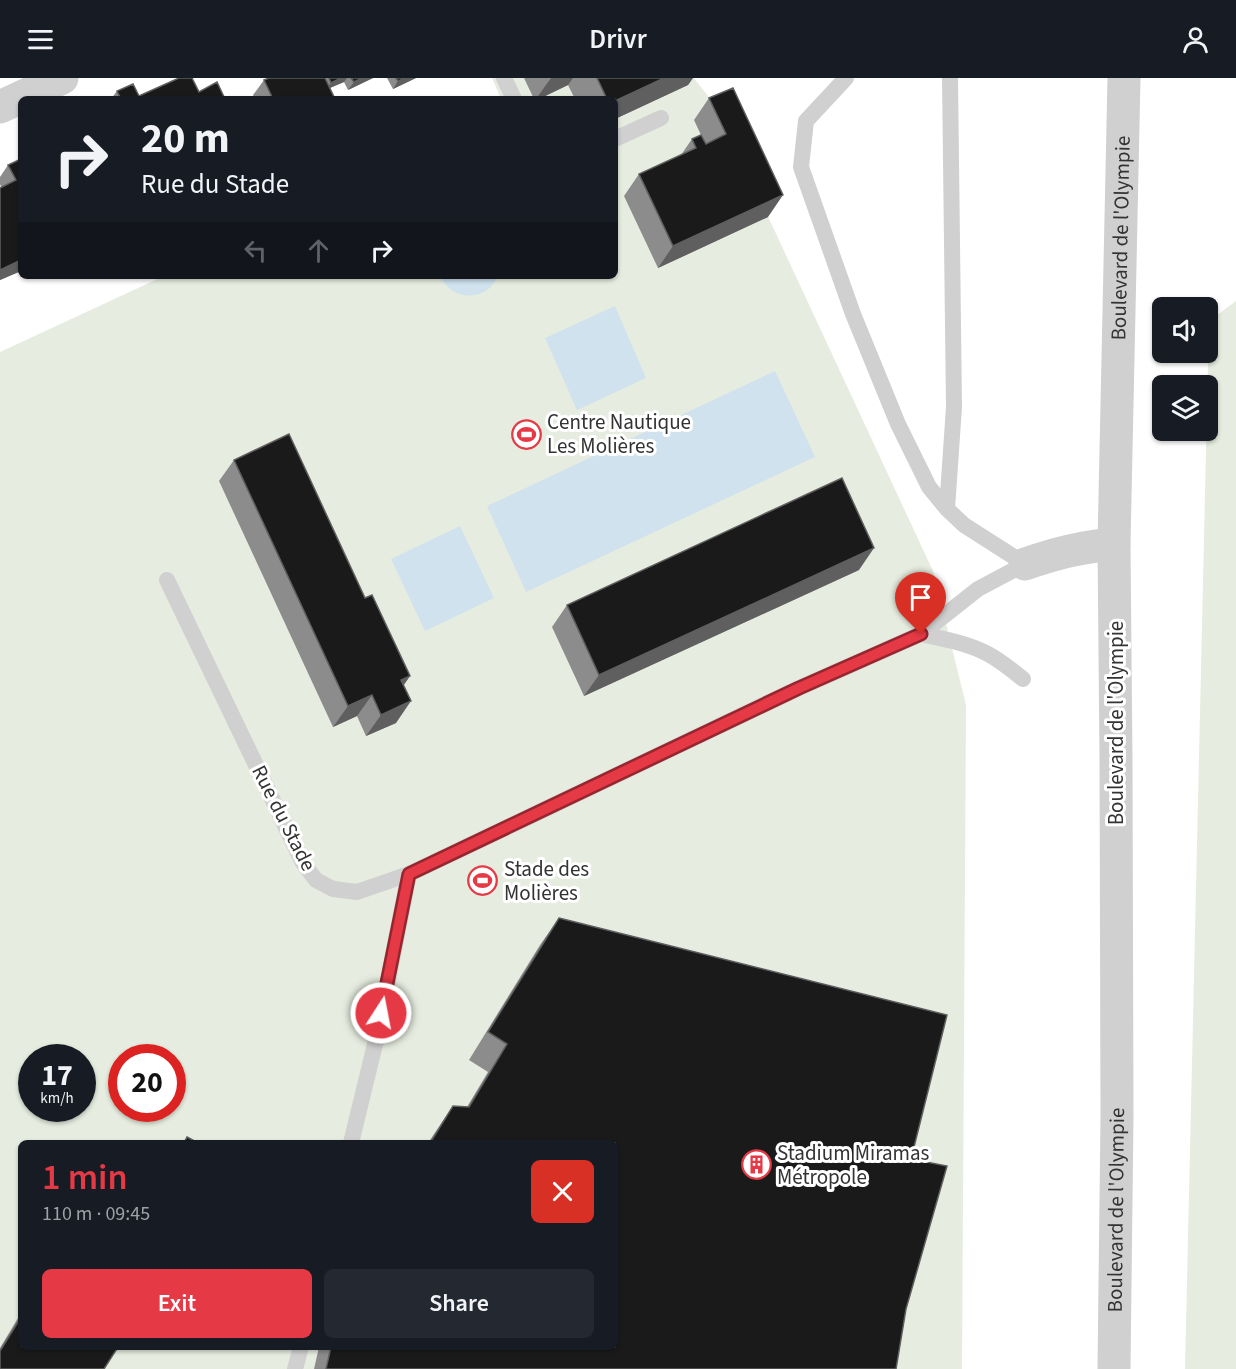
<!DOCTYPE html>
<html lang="en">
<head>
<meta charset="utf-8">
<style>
	:root { --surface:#171b24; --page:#242831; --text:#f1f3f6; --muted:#9ea1a6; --accent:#e63946 }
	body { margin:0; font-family:"Source Sans 3",sans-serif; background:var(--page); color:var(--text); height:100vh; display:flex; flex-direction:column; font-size:22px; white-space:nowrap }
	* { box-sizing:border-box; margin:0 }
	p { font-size:20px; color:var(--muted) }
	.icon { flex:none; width:33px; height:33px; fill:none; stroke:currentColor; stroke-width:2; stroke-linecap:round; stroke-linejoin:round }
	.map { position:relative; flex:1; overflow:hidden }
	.side { position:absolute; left:18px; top:1062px; width:600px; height:210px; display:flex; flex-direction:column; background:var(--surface); border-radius:9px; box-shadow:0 2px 4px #0004 }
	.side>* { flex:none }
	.hud { position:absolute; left:18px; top:18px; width:600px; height:183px; border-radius:9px; box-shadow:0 2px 4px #0004; background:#171b24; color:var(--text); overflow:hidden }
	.buttons { position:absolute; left:1152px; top:219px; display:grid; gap:12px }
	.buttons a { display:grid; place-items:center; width:66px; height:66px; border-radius:9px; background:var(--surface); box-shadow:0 2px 4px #0004; font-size:30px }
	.speed { position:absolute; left:18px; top:966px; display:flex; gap:12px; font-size:30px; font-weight:700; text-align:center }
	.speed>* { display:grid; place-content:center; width:78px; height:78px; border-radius:50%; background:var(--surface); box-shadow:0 2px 4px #0004; line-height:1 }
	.speed small { font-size:15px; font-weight:400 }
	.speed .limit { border:9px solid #d22; background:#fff; color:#111 }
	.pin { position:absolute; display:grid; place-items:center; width:51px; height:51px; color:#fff; margin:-62px -26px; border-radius:50% 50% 50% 0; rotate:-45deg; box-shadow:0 0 6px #0007 }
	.pin .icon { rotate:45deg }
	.me { position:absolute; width:66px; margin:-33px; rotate:11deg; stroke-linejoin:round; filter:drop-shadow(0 0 4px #0008) }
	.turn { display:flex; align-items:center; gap:21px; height:126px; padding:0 24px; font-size:27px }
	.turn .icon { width:78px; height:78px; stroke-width:2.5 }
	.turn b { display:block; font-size:42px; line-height:51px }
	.lanes { display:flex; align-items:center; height:57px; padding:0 24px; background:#0003; justify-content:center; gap:30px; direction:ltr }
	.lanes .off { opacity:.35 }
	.round { display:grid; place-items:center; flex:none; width:63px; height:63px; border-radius:9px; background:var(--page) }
	.headline { display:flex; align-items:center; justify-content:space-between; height:102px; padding:0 24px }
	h1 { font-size:36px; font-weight:600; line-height:45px; color:var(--accent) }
	.action { display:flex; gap:12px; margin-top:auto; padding:12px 24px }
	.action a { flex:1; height:69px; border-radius:9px; background:var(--accent); color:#fff; font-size:24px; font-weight:600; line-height:69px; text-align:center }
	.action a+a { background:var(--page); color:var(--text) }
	header { display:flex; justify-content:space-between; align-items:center; height:78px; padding:0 24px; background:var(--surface); font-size:27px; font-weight:600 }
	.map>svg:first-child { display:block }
	.green { fill:#e6ecdf; fill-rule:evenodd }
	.water { fill:#cfe2ee }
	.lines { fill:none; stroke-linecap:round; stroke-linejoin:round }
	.lane { stroke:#d0d0d0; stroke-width:16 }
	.street { stroke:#d0d0d0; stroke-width:33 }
	.wall { fill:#8c8c8c }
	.shaded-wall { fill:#5f5f5f }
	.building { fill:#1a1a1a; stroke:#5f5f5f; stroke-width:1.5 }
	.route-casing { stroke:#96252e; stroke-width:15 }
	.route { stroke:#e63946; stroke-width:10 }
	.labels { text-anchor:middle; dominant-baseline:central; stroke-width:6; stroke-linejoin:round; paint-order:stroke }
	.street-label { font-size:21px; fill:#333; stroke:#fff }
	.poi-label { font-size:21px; fill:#333; stroke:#fff; text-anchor:start }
</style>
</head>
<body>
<header><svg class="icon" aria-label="menu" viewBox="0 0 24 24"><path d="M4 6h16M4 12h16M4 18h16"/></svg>Drivr<svg class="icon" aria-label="person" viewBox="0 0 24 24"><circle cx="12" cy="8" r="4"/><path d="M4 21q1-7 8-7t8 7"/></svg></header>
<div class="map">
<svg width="1236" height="1291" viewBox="0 0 1236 1291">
	<rect width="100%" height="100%" fill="#fff"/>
	<path class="green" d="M492 0H694L718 31 933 493 966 627 962 1291H0V274L164 198H615V21H501ZM32 980H82V1030H32ZM122 980H172V1030H122ZM21 1065H615V1269H21Z
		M1236 223V1291H1185L1209 243Z"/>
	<path class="water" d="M440 198H498C487 224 452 224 440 198Z
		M615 228 646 300 577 332 545 260Z
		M775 293 815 379 526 514 487 428Z
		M460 448 494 520 425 553 391 481Z"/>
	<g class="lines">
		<path class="lane" d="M504 0 514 21
			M615 61 661 40
			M947 431 954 329 950 0
			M167 502 303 785 316 802 333 811 357 814 409 796 799 610 921 556 978 511 1025 486 964 447 947 431 929 409 898 346 853 236 801 89 806 43 846 0
			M921 556C943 561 968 565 988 576 1001 583 1012 592 1023 601
			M351 1065 377 958 409 796
			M295 1291 301 1269"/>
		<g class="street">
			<path d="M0 29 62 0"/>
			<path d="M1025 486C1057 475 1081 469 1114 466"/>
			<path id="s1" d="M1114 1291 1117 1039 1116 682 1114 466 1124 0"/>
		</g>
	</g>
	<path class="wall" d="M269 0H373L348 12 344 4 330 10 335 21H255L253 17 264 2Z
		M387 0H416L393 11Z
		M524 0H693L688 7 615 41V21H575L568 7 539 21H534Z
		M117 13 139 18 199 14 225 21H111Z
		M709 20 768 139 658 190 624 118 639 96 681 77 692 61 701 57 694 42Z
		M21 81V193L0 202V110L1 109 0 106V99L8 87Z
		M234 382 365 520 410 598 403 607 396 645 366 658 357 638 333 649 219 403Z
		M859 492 584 618 552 549 567 527Z
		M559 840 911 1081 906 1231 896 1291H314L319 1269H615V1065H428L453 1028 467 1029 488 994 469 982 540 867Z
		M21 1235V1269L0 1291V1270Z"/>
	<path class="shaded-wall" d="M341 0H347L344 4 325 12 331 5Z
		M362 0H373L348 12 354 4Z
		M405 0H416L393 11 398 3Z
		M551 0H573L568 7 539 21H536Z
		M664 0H693L688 7 615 41V23Z
		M783 117 768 139 658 190 673 168Z
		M21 182V193L0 202V192Z
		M874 470 859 492 584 618 599 597Z
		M410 598 395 620 401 602Z
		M372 617 357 638 333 649 348 628Z
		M411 623 396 645 366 658 381 637Z"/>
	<path class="building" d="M179 0H192L199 14 217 4 225 21H121L117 13 133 6 139 18Z
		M269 0H325L335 21H273L264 2Z
		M329 0H341L331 5Z
		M351 0H362L354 4Z
		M396 0H405L398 3Z
		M597 0H664L615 23V21H607Z
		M733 10 783 117 673 168 639 96 696 70 692 61 701 57 706 66 726 56 709 20Z
		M21 81V182L0 192V110L16 102 8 87Z
		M289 356 365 520 372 517 410 598 401 602 411 623 381 637 372 617 348 628 234 382Z
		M842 400 874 470 599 597 567 527Z
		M559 840 947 937 911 1081 947 1088 906 1231 896 1291H326L331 1269H615V1065H430L453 1028 469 1029 507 966 488 954Z
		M187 1059 198 1065H184Z
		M21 1239V1269H118L104 1291H0V1273Z"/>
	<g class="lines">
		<defs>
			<path id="route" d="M381 935 409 796 799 610 921 556"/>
		</defs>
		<use href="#route" class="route-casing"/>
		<use href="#route" class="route"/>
	</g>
	<defs>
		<symbol id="stadium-ring" viewBox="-11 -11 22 22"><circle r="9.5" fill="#fff" stroke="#e63946" stroke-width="1.5"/><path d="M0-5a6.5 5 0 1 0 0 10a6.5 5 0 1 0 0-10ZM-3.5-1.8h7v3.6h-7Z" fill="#e63946"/></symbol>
		<symbol id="building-ring" viewBox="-11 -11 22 22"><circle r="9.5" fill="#fff" stroke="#e63946" stroke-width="1.5"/><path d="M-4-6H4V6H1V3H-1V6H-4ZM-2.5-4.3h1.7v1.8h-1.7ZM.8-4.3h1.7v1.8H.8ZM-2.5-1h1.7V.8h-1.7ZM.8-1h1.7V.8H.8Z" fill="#e63946"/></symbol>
	</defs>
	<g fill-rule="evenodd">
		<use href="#stadium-ring" x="510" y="340" width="33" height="33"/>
		<use href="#stadium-ring" x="466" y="786" width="33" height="33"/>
		<use href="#building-ring" x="740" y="1070" width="33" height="33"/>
	</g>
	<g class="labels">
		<g class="street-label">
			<text stroke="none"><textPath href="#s1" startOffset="1131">Boulevard de l'Olympie</textPath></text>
			<text transform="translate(1116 645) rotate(-90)">Boulevard de l'Olympie</text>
			<text transform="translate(284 740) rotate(63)">Rue du Stade</text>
			<text stroke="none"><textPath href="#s1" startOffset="159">Boulevard de l'Olympie</textPath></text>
		</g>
		<g class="poi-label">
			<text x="547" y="344">Centre Nautique<tspan x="547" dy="24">Les Molières</tspan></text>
			<text x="504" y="791">Stade des<tspan x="504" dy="24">Molières</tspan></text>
			<text x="777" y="1075">Stadium Miramas<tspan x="777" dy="24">Métropole</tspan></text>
		</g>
	</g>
</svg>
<div class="buttons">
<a><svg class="icon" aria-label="sound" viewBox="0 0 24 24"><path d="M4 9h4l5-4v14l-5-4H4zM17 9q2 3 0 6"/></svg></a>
<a><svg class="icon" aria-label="layers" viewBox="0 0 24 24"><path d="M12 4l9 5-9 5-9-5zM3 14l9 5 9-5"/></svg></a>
</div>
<div class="speed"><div>17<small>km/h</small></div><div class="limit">20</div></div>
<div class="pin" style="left:921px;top:556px;background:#d93025"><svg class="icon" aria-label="arrive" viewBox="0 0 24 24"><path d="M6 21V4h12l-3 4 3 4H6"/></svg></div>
<svg class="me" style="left:381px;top:935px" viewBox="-20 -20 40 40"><circle r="17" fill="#e63946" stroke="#fff" stroke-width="3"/><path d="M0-11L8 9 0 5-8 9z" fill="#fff"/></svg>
<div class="hud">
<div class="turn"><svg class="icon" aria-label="right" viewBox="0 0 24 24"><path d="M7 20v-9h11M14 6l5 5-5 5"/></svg><div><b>20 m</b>Rue du Stade</div></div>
<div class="lanes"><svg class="icon off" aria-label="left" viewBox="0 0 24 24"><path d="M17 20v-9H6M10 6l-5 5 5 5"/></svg><svg class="icon off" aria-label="ahead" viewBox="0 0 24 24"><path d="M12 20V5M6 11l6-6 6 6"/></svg><svg class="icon" aria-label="right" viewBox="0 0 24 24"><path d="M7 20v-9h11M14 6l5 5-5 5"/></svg></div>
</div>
<section class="side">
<div class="headline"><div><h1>1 min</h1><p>110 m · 09:45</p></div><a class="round" style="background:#d93025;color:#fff"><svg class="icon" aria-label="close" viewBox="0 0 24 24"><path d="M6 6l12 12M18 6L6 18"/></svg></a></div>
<div class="action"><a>Exit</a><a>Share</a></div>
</section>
</div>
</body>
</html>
